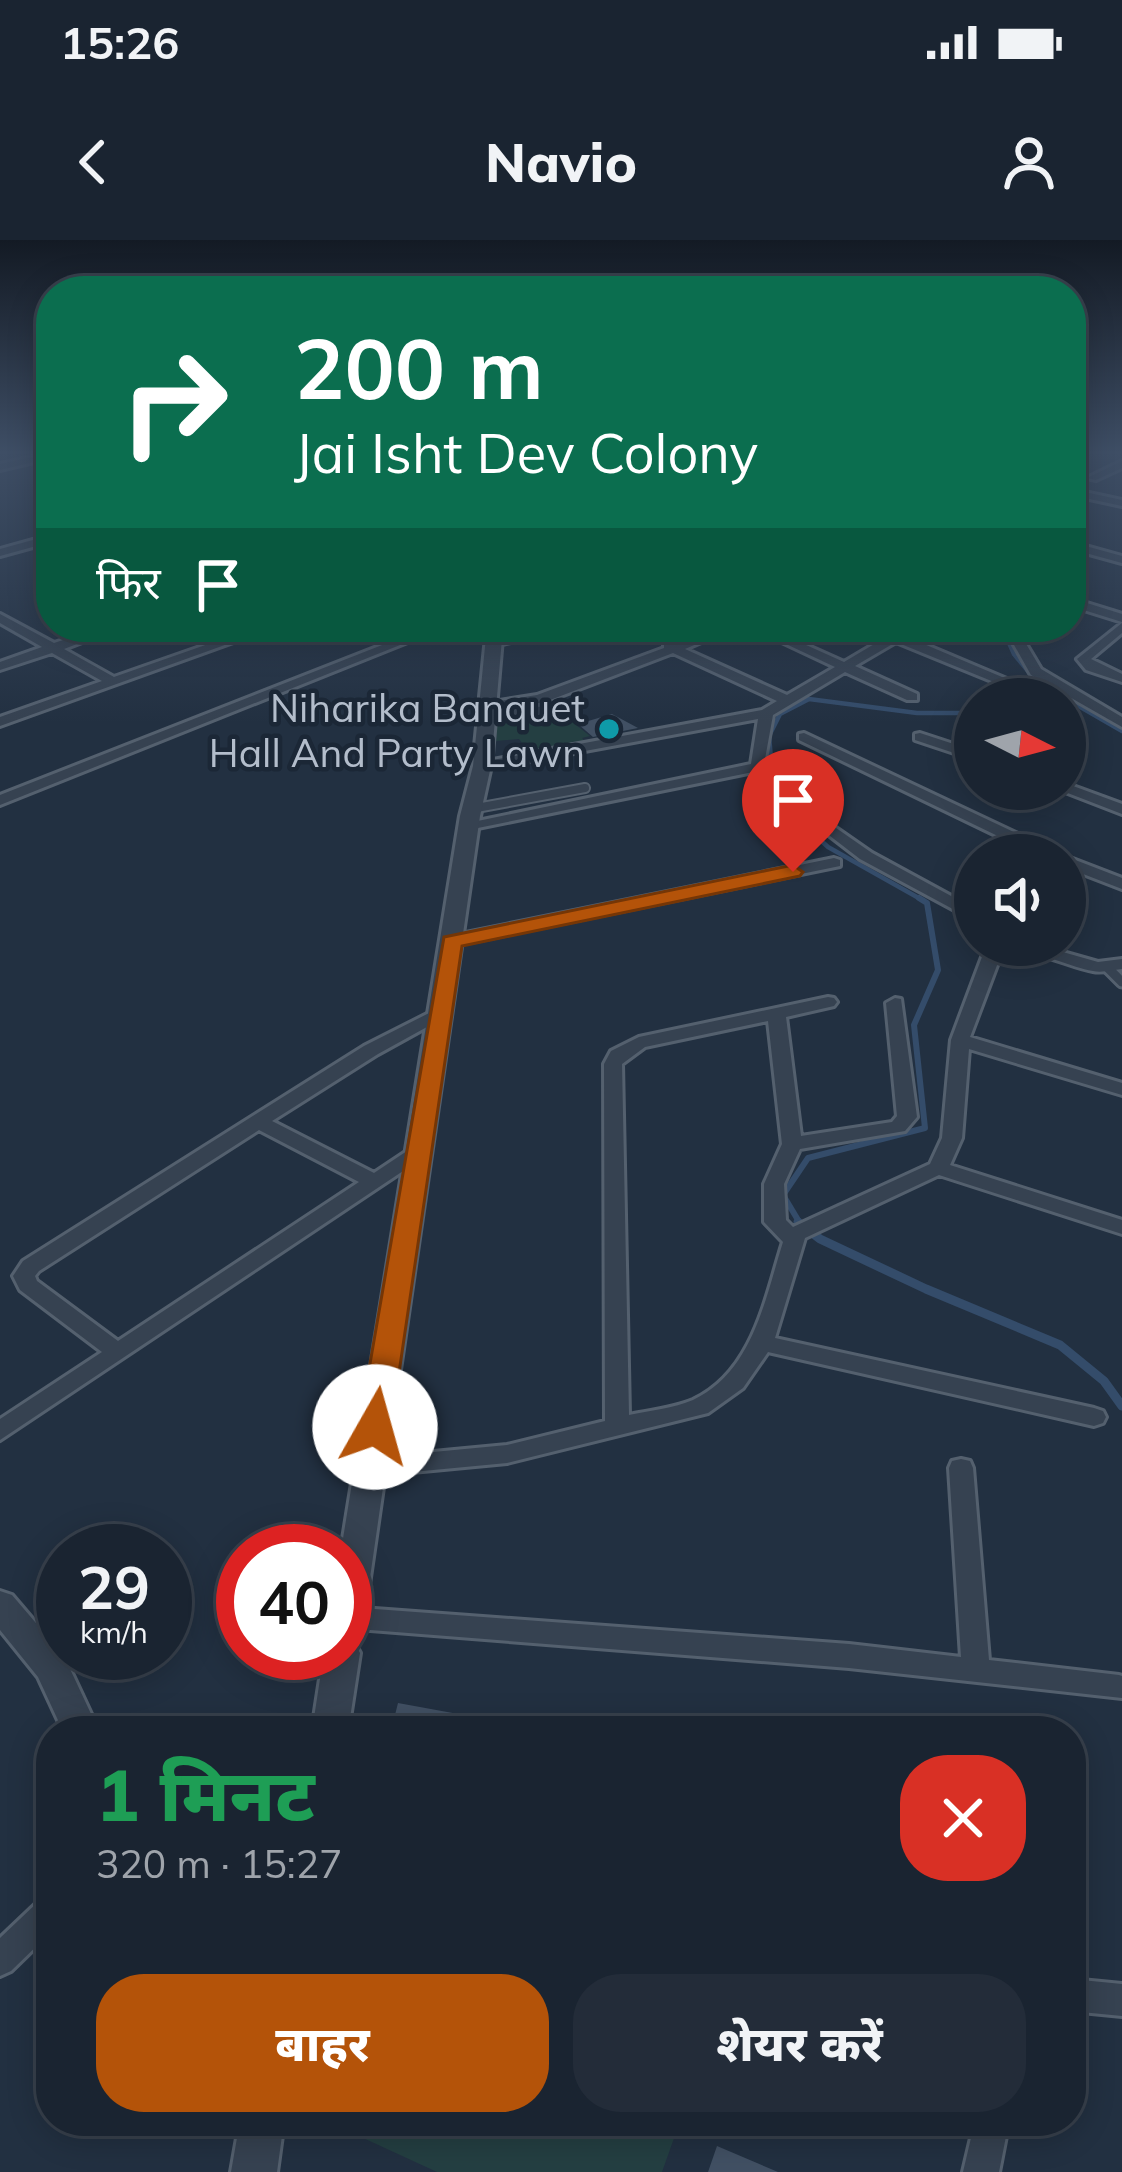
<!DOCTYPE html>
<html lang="hi">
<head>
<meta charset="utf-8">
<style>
	:root { --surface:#1a2431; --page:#232c39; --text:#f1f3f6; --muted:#9fa4ab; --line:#38414d; --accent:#b45309 }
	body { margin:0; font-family:Mulish,"Noto Sans Devanagari",sans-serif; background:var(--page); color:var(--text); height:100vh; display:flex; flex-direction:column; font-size:45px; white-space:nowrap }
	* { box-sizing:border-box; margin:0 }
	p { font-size:39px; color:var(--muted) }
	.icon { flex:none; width:66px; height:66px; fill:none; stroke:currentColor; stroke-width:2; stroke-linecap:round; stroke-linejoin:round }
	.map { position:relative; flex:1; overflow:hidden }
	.panel { position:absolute; left:36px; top:1476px; width:1050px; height:420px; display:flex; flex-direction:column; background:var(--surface); border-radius:48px; box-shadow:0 6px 30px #0003,0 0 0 3px var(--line) }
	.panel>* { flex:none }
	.banner { position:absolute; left:36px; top:36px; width:1050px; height:366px; border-radius:48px; box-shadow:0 6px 30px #0003,0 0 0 3px var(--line); background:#0b6e4f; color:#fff; overflow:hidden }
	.needle { width:78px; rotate:96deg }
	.fabs { position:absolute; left:954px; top:438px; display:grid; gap:24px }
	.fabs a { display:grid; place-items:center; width:132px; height:132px; border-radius:50%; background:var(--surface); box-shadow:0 6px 30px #0003,0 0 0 3px var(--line); font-size:60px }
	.speed { position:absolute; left:36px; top:1284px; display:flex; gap:24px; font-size:60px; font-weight:700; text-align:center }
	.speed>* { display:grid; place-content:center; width:156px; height:156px; border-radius:50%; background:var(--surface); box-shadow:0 6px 30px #0003,0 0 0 3px var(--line); line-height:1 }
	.speed small { font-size:30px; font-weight:400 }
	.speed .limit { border:18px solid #d22; background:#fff; color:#111 }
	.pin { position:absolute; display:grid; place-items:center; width:102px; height:102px; color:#fff; margin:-123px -51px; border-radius:50% 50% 50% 0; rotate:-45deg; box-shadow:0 0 12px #0007 }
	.pin .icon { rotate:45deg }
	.me { position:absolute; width:132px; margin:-66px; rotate:7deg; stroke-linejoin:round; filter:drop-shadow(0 0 9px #0008) }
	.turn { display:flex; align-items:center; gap:42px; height:252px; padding:0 60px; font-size:54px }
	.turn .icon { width:156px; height:156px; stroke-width:2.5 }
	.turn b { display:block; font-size:84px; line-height:102px }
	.then { display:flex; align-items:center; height:114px; padding:0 60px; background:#0003; gap:24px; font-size:45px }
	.round { display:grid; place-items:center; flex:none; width:126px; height:126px; border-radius:48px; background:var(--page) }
	.headline { display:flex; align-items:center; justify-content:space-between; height:204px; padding:0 60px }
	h1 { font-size:72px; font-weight:800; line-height:90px; color:#1e9e55 }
	.button { display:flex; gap:24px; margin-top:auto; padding:24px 60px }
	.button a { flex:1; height:138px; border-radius:48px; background:var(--accent); color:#fff; font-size:48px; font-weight:800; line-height:138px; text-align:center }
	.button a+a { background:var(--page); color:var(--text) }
	.status { display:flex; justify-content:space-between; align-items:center; height:84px; padding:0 60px; background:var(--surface); direction:ltr }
	.status svg { height:33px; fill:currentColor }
	header { display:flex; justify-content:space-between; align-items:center; height:156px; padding:0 60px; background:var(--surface); font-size:54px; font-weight:800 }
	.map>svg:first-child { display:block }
	.green { fill:#243f42 }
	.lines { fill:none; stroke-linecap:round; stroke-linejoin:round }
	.stream-far2 { stroke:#344c6a; stroke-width:4.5 }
	.stream-far1 { stroke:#344c6a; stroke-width:6 }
	.stream { stroke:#344c6a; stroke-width:9 }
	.building { fill:#415063 }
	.service-far1-casing { stroke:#54606e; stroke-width:12 }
	.service-casing { stroke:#54606e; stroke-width:15 }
	.minor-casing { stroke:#54606e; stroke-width:6 }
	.tertiary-casing { stroke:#54606e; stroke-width:6 }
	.service-far1 { stroke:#364251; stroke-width:8 }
	.service { stroke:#364251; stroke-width:9 }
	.minor { fill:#364251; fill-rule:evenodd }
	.tertiary { fill:#364251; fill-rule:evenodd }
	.route { fill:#b45309; stroke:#753606; stroke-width:3 }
	.culture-dot { fill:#0f9aa8; stroke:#1b2736; stroke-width:4.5 }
	.labels { text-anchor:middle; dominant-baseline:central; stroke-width:9; stroke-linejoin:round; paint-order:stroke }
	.far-poi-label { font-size:39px; fill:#b3bdcb; stroke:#1b2736; text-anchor:end }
</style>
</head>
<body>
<div class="status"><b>15:26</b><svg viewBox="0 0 49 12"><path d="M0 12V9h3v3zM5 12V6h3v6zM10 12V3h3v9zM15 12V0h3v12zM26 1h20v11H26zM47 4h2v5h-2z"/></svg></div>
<header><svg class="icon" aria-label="back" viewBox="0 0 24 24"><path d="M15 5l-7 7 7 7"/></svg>Navio<svg class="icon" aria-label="person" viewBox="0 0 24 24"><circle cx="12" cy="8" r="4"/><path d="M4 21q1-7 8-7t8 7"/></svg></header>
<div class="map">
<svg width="1122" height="1932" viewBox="0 0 1122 1932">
	<rect width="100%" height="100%" fill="#223041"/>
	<path class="green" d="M561 473 590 496 582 498 587 503 529 513 519 499 496 501 498 477Z
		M350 1881H667L678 1887 662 1932H437L348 1891Z"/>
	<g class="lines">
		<path class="stream-far2" d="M1002 387 1014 414 1037 442 1016 459
			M1037 442 1122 491
			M924 661 828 607 794 576 774 552 769 496 780 474 809 459 917 473H975"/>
		<path class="stream-far1" d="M801 985 783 955 808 918 925 888 914 785 938 730 927 663 919 658"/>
		<path class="stream" d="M798 982 820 999 926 1049 1060 1105 1104 1141 1122 1166"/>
	</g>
	<path class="building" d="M612 474 638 488 593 497 578 484Z
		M398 1463 491 1480 490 1491H391Z
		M717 1906 778 1932H708Z"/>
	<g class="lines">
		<defs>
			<path id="service-far1" d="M486 475 550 470
				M471 569 585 548"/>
			<path id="service" d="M1107 727 1122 742"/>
			<path id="minor" d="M49 213 51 218 0 230V224Z
				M1122 221V228L1096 240 1087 238Z
				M1071 249 1122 260V266L1071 255Z
				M51 295V302L0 316V309Z
				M1071 302 1122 316V323L1071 309Z
				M1071 358 1122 374V382L1071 366Z
				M0 374 54 403 103 387H121L64 409 114 437 257 387H275L0 486V477L102 441 52 413 0 430V422L42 407 0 383Z
				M1122 383V393L1091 419 1122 434V442L1086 430 1077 419Z
				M428 387H445L0 565V555Z
				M548 387H572L494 406 488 402Z
				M718 387H736L685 409 787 455 835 427 750 387H766L844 422 903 387H918L905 396 1028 448 1016 451 896 402 855 426 917 454V460H907L845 432 773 475 763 530 463 591 460 588 468 583 751 524 758 479 482 530 475 526 482 522 762 470 777 461 673 413 545 462 487 471 480 467 487 463 537 455 664 408V403L674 404Z
				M1004 387H1016L1041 429 1122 477V487L1031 435Z
				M804 493 1056 612 1058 615H1037L799 500V494Z
				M920 493 975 511V520L915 500V494Z
				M1065 543 1122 564V574L1060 550 1065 549Z
				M826 581 872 613 975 669V681L860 619 821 589 818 586Z
				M1065 616 1122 638V649L1065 627Z
				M834 618 840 620V626L451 706 442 701 451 696Z
				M998 705H1038L1098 722 1122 719V729C1112 730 1102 733 1093 731 1063 726 1026 701 999 720L970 797 1122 843V855L969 809 962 898 950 925 1122 980V994L939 935 805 998 775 1098 1094 1168 1103 1171 1106 1177 1103 1183 1094 1186 768 1112 743 1148 708 1173 507 1223 370 1236 361 1234 358 1227 361 1220 370 1218 507 1205 605 1181 604 824 611 811 639 797 828 757 834 758 837 762 834 766 786 777 801 896 892 882 897 876 886 763 895 758 901 759 917 877 905 891 800 909 784 944 786 980 793 987 930 924 942 898 951 800 982 717ZM768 781 782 904 764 944V982L783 1002C765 1059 753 1132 693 1160 674 1168 649 1171 629 1175L622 824 645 807Z
				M439 768 448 773 445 777 378 814 272 881 374 933 407 911H421L424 915 421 919 0 1200V1179L102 1112 20 1050 13 1036 23 1021 364 806ZM259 890 359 942 118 1101 37 1041 35 1036 39 1031Z
				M961 1219 970 1221 973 1228 989 1420 1119 1435 1122 1436V1458L849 1428 345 1388V1368L348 1367 849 1404 961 1417 949 1228 952 1221Z
				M51 1656V1692L11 1731 0 1736V1698L40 1660Z
				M1071 1739 1122 1744V1776L1071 1771Z
				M975 1881H1009L999 1932H963Z"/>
			<path id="tertiary" d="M487 387H503L491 526 480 576 362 1393 355 1404 360 1413 348 1491H312L324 1413H345V1311H341L460 576 473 526Z
				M0 1351 12 1355 64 1416 99 1491H63L38 1437 0 1390Z
				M240 1881H284L277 1932H231Z"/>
		</defs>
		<use href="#service-far1" class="service-far1-casing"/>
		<use href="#service" class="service-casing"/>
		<use href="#minor" class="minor-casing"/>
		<use href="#tertiary" class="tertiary-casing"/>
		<use href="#service-far1" class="service-far1"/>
		<use href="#service" class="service"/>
		<use href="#minor" class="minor"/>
		<use href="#tertiary" class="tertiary"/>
	</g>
	<linearGradient id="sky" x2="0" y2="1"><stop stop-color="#131a24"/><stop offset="0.44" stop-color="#3e4e65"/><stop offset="1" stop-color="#3e4e65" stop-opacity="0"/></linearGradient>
	<rect width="1122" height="483" fill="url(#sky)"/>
	<path class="route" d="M793 625 803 632 800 636 462 706 391 1187 386 1195H364L359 1187 444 697Z"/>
	<circle class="culture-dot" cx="609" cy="489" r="12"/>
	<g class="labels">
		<g class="far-poi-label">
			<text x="585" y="467">Niharika Banquet<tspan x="585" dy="45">Hall And Party Lawn</tspan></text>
		</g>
	</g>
</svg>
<div class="fabs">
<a><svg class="needle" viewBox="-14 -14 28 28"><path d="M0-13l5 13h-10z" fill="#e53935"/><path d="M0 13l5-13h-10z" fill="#9fa4ab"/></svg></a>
<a><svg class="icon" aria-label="sound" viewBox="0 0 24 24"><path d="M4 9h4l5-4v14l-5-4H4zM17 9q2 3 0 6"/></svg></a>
</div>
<div class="speed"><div>29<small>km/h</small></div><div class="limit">40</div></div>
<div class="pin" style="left:793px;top:632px;background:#d93025"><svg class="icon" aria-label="arrive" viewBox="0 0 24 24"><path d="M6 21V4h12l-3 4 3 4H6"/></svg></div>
<svg class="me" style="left:375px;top:1187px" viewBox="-20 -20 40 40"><circle r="19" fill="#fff"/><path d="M0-13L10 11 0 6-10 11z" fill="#b45309"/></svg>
<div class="banner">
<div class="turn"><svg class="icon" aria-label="right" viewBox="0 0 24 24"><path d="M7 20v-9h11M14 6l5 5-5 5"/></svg><div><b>200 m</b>Jai Isht Dev Colony</div></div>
<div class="then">फिर<svg class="icon" aria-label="arrive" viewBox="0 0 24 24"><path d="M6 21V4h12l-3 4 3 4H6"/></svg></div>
</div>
<section class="panel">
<div class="headline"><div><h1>1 मिनट</h1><p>320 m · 15:27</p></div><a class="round" style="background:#d93025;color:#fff"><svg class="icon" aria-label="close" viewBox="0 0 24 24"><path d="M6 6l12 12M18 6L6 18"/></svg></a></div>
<div class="button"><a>बाहर</a><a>शेयर करें</a></div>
</section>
</div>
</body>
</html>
